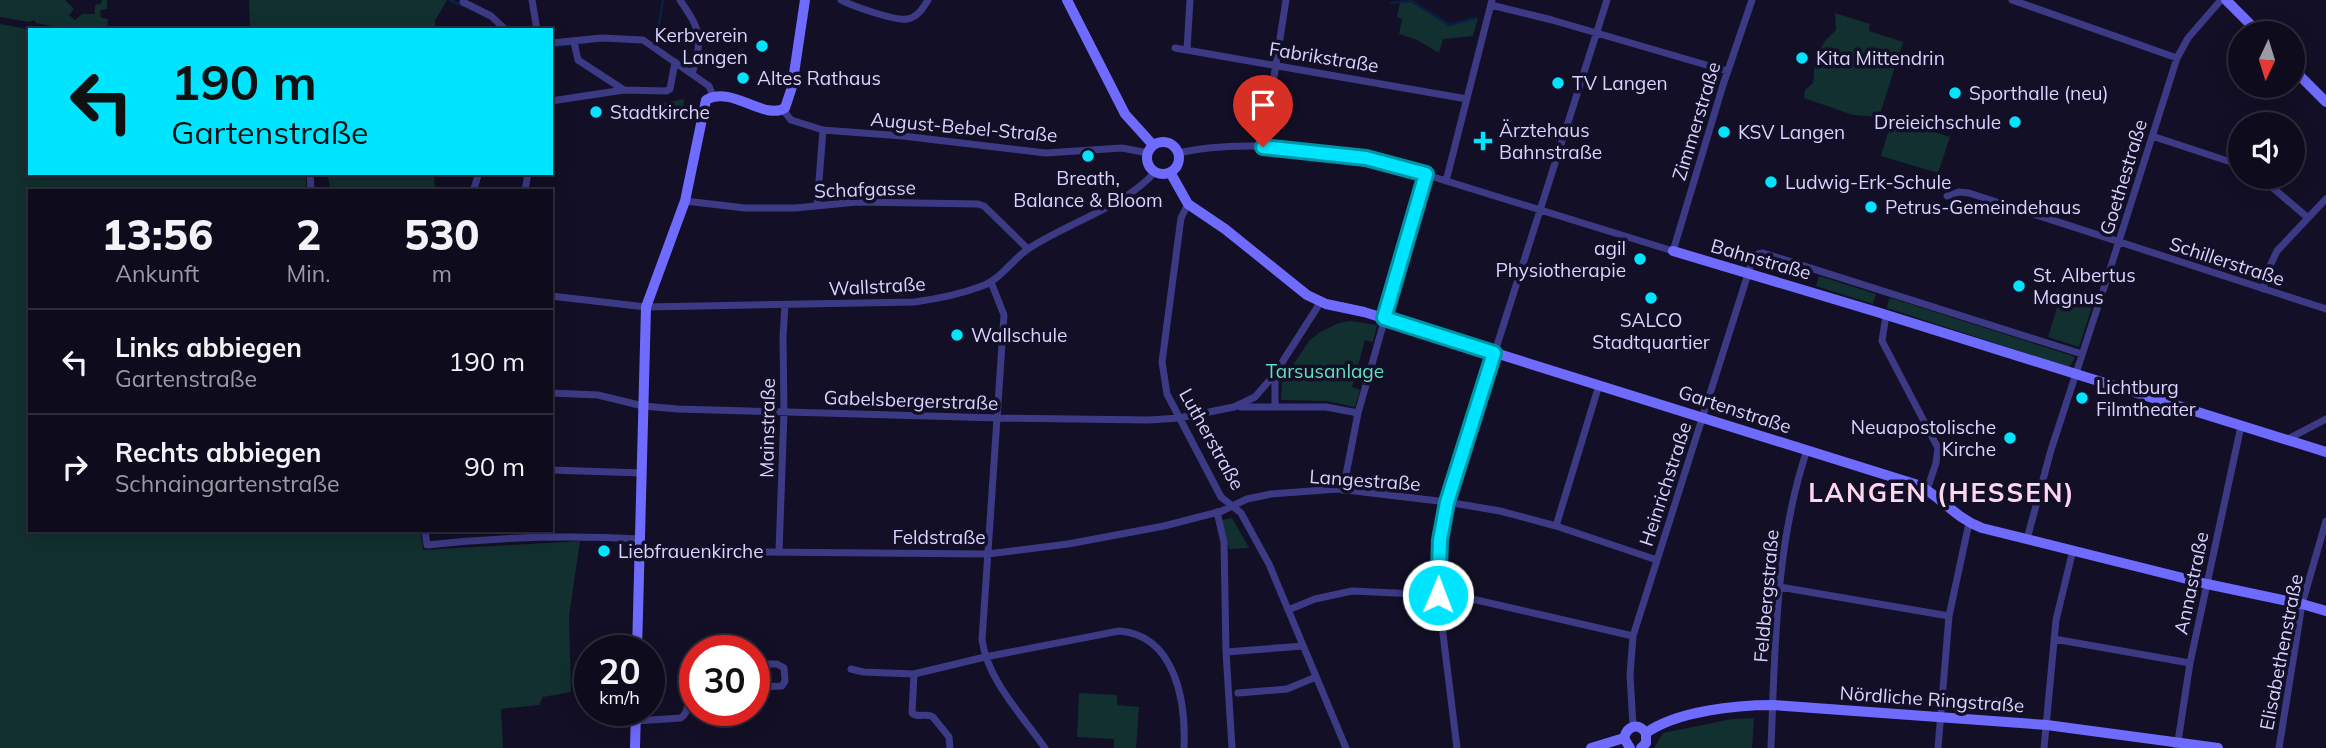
<!DOCTYPE html>
<html lang="de">
<head>
<meta charset="utf-8">
<style>
	:root { --surface:#0e0b1c; --page:#171425; --text:#f1f3f6; --muted:#9b9ba3; --line:#2e2b3b }
	body { margin:0; font-family:Mulish,sans-serif; background:var(--page); color:var(--text); height:100vh; display:flex; flex-direction:column; font-size:26px; white-space:nowrap }
	* { box-sizing:border-box; margin:0 }
	p { font-size:23px; color:var(--muted) }
	.icon { flex:none; width:38px; height:38px; fill:none; stroke:currentColor; stroke-width:2; stroke-linecap:round; stroke-linejoin:round }
	.map { position:relative; flex:1; overflow:hidden }
	.panel { position:absolute; left:28px; top:189px; width:525px; height:343px; display:flex; flex-direction:column; background:var(--surface); border-radius:0px; box-shadow:0 4px 18px #0003,0 0 0 2px var(--line) }
	.panel>* { flex:none }
	.banner { position:absolute; left:28px; top:28px; width:525px; height:147px; border-radius:0px; box-shadow:0 4px 18px #0003,0 0 0 2px var(--line); background:#00e5ff; color:#111; overflow:hidden }
	.needle { width:46px; rotate:184deg }
	.tools { position:absolute; left:2228px; top:21px; display:grid; gap:14px }
	.tools a { display:grid; place-items:center; width:77px; height:77px; border-radius:50%; background:var(--surface); box-shadow:0 4px 18px #0003,0 0 0 2px var(--line); font-size:35px }
	.speed { position:absolute; left:574px; top:635px; display:flex; gap:14px; font-size:35px; font-weight:700; text-align:center }
	.speed>* { display:grid; place-content:center; width:91px; height:91px; border-radius:50%; background:var(--surface); box-shadow:0 4px 18px #0003,0 0 0 2px var(--line); line-height:1 }
	.speed small { font-size:18px; font-weight:400 }
	.speed .limit { border:10px solid #d22; background:#fff; color:#111 }
	.pin { position:absolute; display:grid; place-items:center; width:60px; height:60px; color:#fff; margin:-72px -30px; border-radius:50% 50% 50% 0; rotate:-45deg; box-shadow:0 0 7px #0007 }
	.pin .icon { rotate:45deg }
	.me { position:absolute; width:77px; margin:-38px; rotate:1deg; stroke-linejoin:round; filter:drop-shadow(0 0 5px #0008) }
	.turn { display:flex; align-items:center; gap:24px; height:147px; padding:0 28px; font-size:32px }
	.turn .icon { width:91px; height:91px; stroke-width:2.5 }
	.turn b { display:block; font-size:49px; line-height:60px }
	.eta { display:flex; justify-content:space-evenly; align-items:center; height:119px; text-align:center }
	.eta b { font-size:42px; font-weight:800; line-height:49px }
	ul { padding:0; list-style:none }
	li { display:flex; align-items:center; gap:21px; height:105px; padding:0 28px; border-top:2px solid var(--line) }
	li div { flex:1 }
	li b { display:block; font-size:26px }
	li em { font-style:normal }
	.map>svg:first-child { display:block }
	.green { fill:#12302f }
	.lines { fill:none; stroke-linecap:round; stroke-linejoin:round }
	.stream { stroke:#0a1f44; stroke-width:2.5 }
	.street { stroke:#3d3a85; stroke-width:7 }
	.secondary { stroke:#6f6bff; stroke-width:10 }
	.route-casing { stroke:#0095a6; stroke-width:18 }
	.route { stroke:#00e5ff; stroke-width:12 }
	.poi-dot { fill:#00e5ff; stroke:#130f26; stroke-width:2.5 }
	.labels { text-anchor:middle; dominant-baseline:central; stroke-width:7; stroke-linejoin:round; paint-order:stroke }
	.poi-label { font-size:19px; fill:#d9d4ff; stroke:#130f26; text-anchor:start }
	.street-label { font-size:19px; fill:#d9d4ff; stroke:#130f26 }
	.park-label { font-size:19px; fill:#5fe0c0; stroke:#130f26 }
	.district-label { font-size:26px; font-weight:bold; letter-spacing:2px; fill:#ffd6f0; stroke:#130f26 }
</style>
</head>
<body>
<div class="map">
<svg width="2326" height="748" viewBox="0 0 2326 748">
	<rect width="100%" height="100%" fill="#130f26"/>
	<path class="green" d="M0 0H65L74 9 69 15 75 20 82 14H95V5L101 4 102 0H107V9L100 10 101 18 108 19 107 30H77L35 23V20L29 22 0 17Z
		M249 0H447L435 21V30H250Z
		M1411 2 1449 26 1478 18 1473 36 1443 39 1439 53 1417 40 1399 34 1402 19 1397 17 1400 3Z
		M1835 13 1870 24 1869 31 1903 42 1879 117 1853 115 1804 98 1805 90 1813 83 1815 58 1825 41 1836 30Z
		M0 24 32 30H30V173H305L307 191H30V530H420L423 550 580 541 569 616 571 692 543 697 539 705 501 709 503 748H0Z
		M684 99 682 118 639 117 638 108Z
		M1892 119 1950 137 1938 173 1881 156Z
		M327 173H434L435 191H331Z
		M1819 276 1876 294 1873 304 1816 286Z
		M1891 298 2073 356 2075 358 2069 367 1887 308 1889 299Z
		M2060 298 2092 307 2079 347 2048 337Z
		M1350 321 1377 325 1373 342 1365 340 1352 387 1360 390 1355 407 1327 401 1281 400 1282 382 1309 341 1320 332 1339 323Z
		M1232 518 1249 548 1229 549 1222 520Z
		M1079 693 1117 695V705L1139 707 1136 748H1114V739L1077 737Z
		M1754 718 1752 748H1654L1663 733 1732 719Z"/>
	<g class="lines">
		<path class="stream" d="M450 0 463 6
			M1391 3 1412 1 1450 25 1476 18
			M654 38 657 35 663 0
			M551 47 586 43"/>
		<path class="street" d="M532 0 537 30
			M680 0C701 31 703 37 692 74
			M841 0C852 6 895 21 907 19 918 17 923 8 928 0
			M2012 0 2177 58
			M463 2 491 16 506 30
			M1491 5 1552 20 1727 71
			M574 42 578 60 624 90
			M551 43 602 38 643 40 709 86 713 96
			M1175 48 1467 99
			M1187 50 1190 0
			M551 101 624 90 666 91 670 89 675 62
			M783 110 791 120 823 130 903 136 1046 153 1122 148 1148 153
			M2152 136 2240 165
			M1263 147 1286 0
			M1178 153C1239 139 1338 148 1398 166L1673 251 1723 85 1752 0
			M310 173 311 191
			M2260 177 2307 217
			M1446 181 1492 0
			M473 191 479 173
			M525 191 528 173
			M1947 196 1959 192 1969 193 2326 309
			M685 201 745 208H795L857 202 978 204 984 206 1028 249
			M1188 204 1181 218 1162 362 1167 394 1221 497 1241 513 1269 564 1346 748
			M817 206 823 130
			M991 282 1004 315 982 640C988 681 1022 715 1045 748
			M2263 289 2270 266 2277 251 2326 199
			M551 296 646 307 914 302C937 299 961 294 982 286 1000 280 1012 260 1028 249 1067 223 1124 207 1155 172
			M1886 315 1882 341 1938 448 1936 463 1927 490
			M1275 375V406
			M551 393 598 395 643 406 678 409 998 418 1149 420 1179 418 1234 407 1255 397 1274 375 1320 303
			M1241 407H1326L1358 413
			M2286 440 2326 419
			M551 470 642 473
			M1343 490 1358 413 1426 174
			M1217 512 1224 542 1226 652 1232 748
			M1556 526 1599 385
			M425 530 427 545C498 537 569 535 640 539
			M2027 539 2051 450 2112 263 2177 58 2188 38 2221 0
			M640 551 987 554 1068 544 1164 526 1222 511 1247 499 1271 494 1338 489 1447 502 1500 511 1556 526 1657 560
			M779 552 784 412 783 337 785 305
			M1780 587 1949 616
			M1288 610 1315 599 1352 591 1438 595 1472 599 1633 636
			M2054 639 2190 663
			M1226 652 1303 646
			M754 664H777L784 668 785 681 782 686 754 687
			M851 669 863 672 914 674
			M1238 693 1287 689 1316 677
			M635 721 681 718C691 711 685 699 695 691
			M1633 726 1630 675 1633 636 1754 255 1763 253 2082 354
			M950 748 949 737 933 717C926 712 918 719 912 713L914 674 985 657 1119 631C1176 635 1186 703 1184 748
			M1457 748 1437 585 1440 540 1447 502 1607 0
			M1771 748C1775 649 1775 545 1807 450
			M1938 748 1949 616 1969 523
			M2044 748 2056 620 2073 550
			M2177 748 2190 663 2241 426
			M2279 748 2302 604 2326 521"/>
		<path class="secondary" d="M1067 0 1125 114 1153 145
			M2226 0 2259 33
			M2292 68 2326 102
			M1147 158a16 16 0 1 1 32 0a16 16 0 1 1-32 0Z
			M1170 172 1188 204 1225 229 1307 295 1326 304 1364 312 1918 485C1942 497 1956 519 1982 528L2207 584 2302 604 2326 611
			M1673 251 1877 312 2326 452
			M637 651 646 307 685 201 706 100C732 85 764 121 785 108L792 87 805 0
			M1646 733C1677 711 1736 705 1773 705L2047 725 2218 748
			M1624 738C1627 726 1638 722 1646 733
			M1624 738 1630 748
			M635 748 636 710
			M1591 748 1624 738
			M1641 748 1646 743V733"/>
	</g>
	<g class="lines">
		<defs>
			<path id="route" d="M1263 147 1366 158 1426 174 1384 318 1494 353 1447 502 1440 540 1438 595"/>
		</defs>
		<use href="#route" class="route-casing"/>
		<use href="#route" class="route"/>
	</g>
	<g class="poi-dot">
		<circle cx="762" cy="46" r="7"/>
		<circle cx="1802" cy="58" r="7"/>
		<circle cx="743" cy="78" r="7"/>
		<circle cx="1558" cy="83" r="7"/>
		<circle cx="1955" cy="93" r="7"/>
		<circle cx="596" cy="112" r="7"/>
		<circle cx="2015" cy="122" r="7"/>
		<circle cx="1724" cy="132" r="7"/>
		<path d="M1479.5 130.5h7v7h7v7h-7v7h-7v-7h-7v-7h7z"/>
		<circle cx="1088" cy="156" r="7"/>
		<circle cx="1771" cy="182" r="7"/>
		<circle cx="1871" cy="207" r="7"/>
		<circle cx="1640" cy="259" r="7"/>
		<circle cx="2019" cy="286" r="7"/>
		<circle cx="1651" cy="298" r="7"/>
		<circle cx="957" cy="335" r="7"/>
		<circle cx="2082" cy="398" r="7"/>
		<circle cx="2010" cy="438" r="7"/>
		<circle cx="604" cy="551" r="7"/>
	</g>
	<g class="labels">
		<g class="poi-label">
			<text x="748" y="35" text-anchor="end">Kerbverein<tspan x="748" dy="22">Langen</tspan></text>
			<text x="1816" y="58">Kita Mittendrin</text>
			<text x="757" y="78">Altes Rathaus</text>
			<text x="1572" y="83">TV Langen</text>
			<text x="1969" y="93">Sporthalle (neu)</text>
			<text x="610" y="112">Stadtkirche</text>
			<text x="2001" y="122" text-anchor="end">Dreieichschule</text>
			<text x="1499" y="130">Ärztehaus<tspan x="1499" dy="22">Bahnstraße</tspan></text>
			<text x="1738" y="132">KSV Langen</text>
			<text x="1088" y="178" text-anchor="middle">Breath,<tspan x="1088" dy="22">Balance &amp; Bloom</tspan></text>
			<text x="1785" y="182">Ludwig-Erk-Schule</text>
			<text x="1885" y="207">Petrus-Gemeindehaus</text>
			<text x="1626" y="248" text-anchor="end">agil<tspan x="1626" dy="22">Physiotherapie</tspan></text>
			<text x="2033" y="275">St. Albertus<tspan x="2033" dy="22">Magnus</tspan></text>
			<text x="1651" y="320" text-anchor="middle">SALCO<tspan x="1651" dy="22">Stadtquartier</tspan></text>
			<text x="971" y="335">Wallschule</text>
			<text x="2096" y="387">Lichtburg<tspan x="2096" dy="22">Filmtheater</tspan></text>
			<text x="1996" y="427" text-anchor="end">Neuapostolische<tspan x="1996" dy="22">Kirche</tspan></text>
			<text x="618" y="551">Liebfrauenkirche</text>
		</g>
		<g class="street-label">
			<text transform="translate(1324 57) rotate(9)">Fabrikstraße</text>
			<text transform="translate(1696 121) rotate(-73)">Zimmerstraße</text>
			<text transform="translate(964 127) rotate(5)">August-Bebel-Straße</text>
			<text transform="translate(2123 177) rotate(-73)">Goethestraße</text>
			<text transform="translate(865 189) rotate(-2)">Schafgasse</text>
			<text transform="translate(1761 259) rotate(16)">Bahnstraße</text>
			<text transform="translate(2227 261) rotate(18)">Schillerstraße</text>
			<text transform="translate(877 286) rotate(-3)">Wallstraße</text>
			<text transform="translate(911 400) rotate(2)">Gabelsbergerstraße</text>
			<text transform="translate(1735 409) rotate(18)">Gartenstraße</text>
			<text transform="translate(767 428) rotate(-89)">Mainstraße</text>
			<text transform="translate(1212 439) rotate(61)">Lutherstraße</text>
			<text transform="translate(1365 480) rotate(4)">Langestraße</text>
			<text transform="translate(1665 484) rotate(-72)">Heinrichstraße</text>
			<text x="939" y="537">Feldstraße</text>
			<text transform="translate(2191 583) rotate(-78)">Annastraße</text>
			<text transform="translate(1766 596) rotate(-85)">Feldbergstraße</text>
			<text transform="translate(2281 652) rotate(-79)">Elisabethenstraße</text>
			<text transform="translate(1932 699) rotate(4)">Nördliche Ringstraße</text>
		</g>
		<g class="park-label">
			<text x="1325" y="371">Tarsusanlage</text>
		</g>
		<g class="district-label">
			<text x="1942" y="492">LANGEN (HESSEN)</text>
		</g>
	</g>
</svg>
<div class="tools">
<a><svg class="needle" viewBox="-14 -14 28 28"><path d="M0-13l5 13h-10z" fill="#e53935"/><path d="M0 13l5-13h-10z" fill="#9b9ba3"/></svg></a>
<a><svg class="icon" aria-label="sound" viewBox="0 0 24 24"><path d="M4 9h4l5-4v14l-5-4H4zM17 9q2 3 0 6"/></svg></a>
</div>
<div class="speed"><div>20<small>km/h</small></div><div class="limit">30</div></div>
<div class="pin" style="left:1263px;top:147px;background:#d93025"><svg class="icon" aria-label="arrive" viewBox="0 0 24 24"><path d="M6 21V4h12l-3 4 3 4H6"/></svg></div>
<svg class="me" style="left:1438px;top:595px" viewBox="-20 -20 40 40"><circle r="17" fill="#00e5ff" stroke="#fff" stroke-width="3"/><path d="M0-11L8 9 0 5-8 9z" fill="#fff"/></svg>
<div class="banner">
<div class="turn"><svg class="icon" aria-label="left" viewBox="0 0 24 24"><path d="M17 20v-9H6M10 6l-5 5 5 5"/></svg><div><b>190 m</b>Gartenstraße</div></div>
</div>
<section class="panel">
<div class="eta">
<div><b>13:56</b><p>Ankunft</p></div>
<div><b>2</b><p>Min.</p></div>
<div><b>530</b><p>m</p></div>
</div>
<ul>
<li><svg class="icon" aria-label="left" viewBox="0 0 24 24"><path d="M17 20v-9H6M10 6l-5 5 5 5"/></svg><div><b>Links abbiegen</b><p>Gartenstraße</p></div><em>190 m</em></li>
<li><svg class="icon" aria-label="right" viewBox="0 0 24 24"><path d="M7 20v-9h11M14 6l5 5-5 5"/></svg><div><b>Rechts abbiegen</b><p>Schnaingartenstraße</p></div><em>90 m</em></li>
</ul>
</section>
</div>
</body>
</html>
